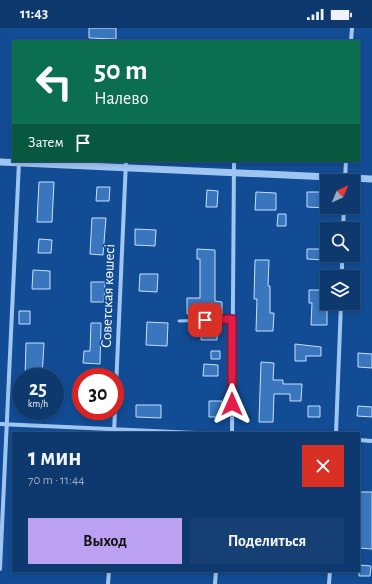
<!DOCTYPE html>
<html lang="ru">
<head>
<meta charset="utf-8">
<style>
	:root { --surface:#0d396f; --page:#164074; --text:#f1f3f6; --muted:#9aacc3; --line:#2d5382; --accent:#bca0f2 }
	body { margin:0; font-family:"Alegreya Sans",sans-serif; background:var(--page); color:var(--text); height:100vh; display:flex; flex-direction:column; font-size:15px; white-space:nowrap }
	* { box-sizing:border-box; margin:0 }
	p { font-size:13px; color:var(--muted) }
	.icon { flex:none; width:22px; height:22px; fill:none; stroke:currentColor; stroke-width:2; stroke-linecap:round; stroke-linejoin:round }
	.map { position:relative; flex:1; overflow:hidden }
	.panel { position:absolute; left:12px; top:404px; width:348px; height:140px; display:flex; flex-direction:column; background:var(--surface); border-radius:0px; box-shadow:0 2px 6px #0003,0 0 0 1px var(--line) }
	.panel>* { flex:none }
	.hud { position:absolute; left:12px; top:12px; width:348px; height:122px; border-radius:0px; box-shadow:0 2px 6px #0003,0 0 0 1px var(--line); background:#0b6e4f; color:#fff; overflow:hidden }
	.needle { width:26px; rotate:44deg }
	.controls { position:absolute; left:320px; top:146px; display:grid; gap:8px }
	.controls a { display:grid; place-items:center; width:40px; height:40px; border-radius:0px; background:var(--surface); box-shadow:0 2px 6px #0003,0 0 0 1px var(--line); font-size:20px }
	.speed { position:absolute; left:12px; top:340px; display:flex; gap:8px; font-size:20px; font-weight:700; text-align:center }
	.speed>* { display:grid; place-content:center; width:52px; height:52px; border-radius:50%; background:var(--surface); box-shadow:0 2px 6px #0003,0 0 0 1px var(--line); line-height:1 }
	.speed small { font-size:10px; font-weight:400 }
	.speed .limit { border:6px solid #d22; background:#fff; color:#111 }
	.pin { position:absolute; display:grid; place-items:center; width:34px; height:34px; color:#fff; margin:-17px; border-radius:8px; box-shadow:0 2px 6px #0006 }
	.me { position:absolute; width:44px; margin:-22px; rotate:0deg; stroke-linejoin:round; filter:drop-shadow(0 0 3px #0008) }
	.turn { display:flex; align-items:center; gap:14px; height:84px; padding:0 16px; font-size:18px }
	.turn .icon { width:52px; height:52px; stroke-width:2.5 }
	.turn b { display:block; font-size:28px; line-height:34px }
	.then { display:flex; align-items:center; height:38px; padding:0 16px; background:#0003; gap:8px; font-size:15px }
	.round { display:grid; place-items:center; flex:none; width:42px; height:42px; border-radius:0px; background:var(--page) }
	.headline { display:flex; align-items:center; justify-content:space-between; height:68px; padding:0 16px }
	h1 { font-size:24px; font-weight:700; line-height:30px }
	.button { display:flex; gap:8px; margin-top:auto; padding:8px 16px }
	.button a { flex:1; height:46px; border-radius:0px; background:var(--accent); color:#111; font-size:16px; font-weight:700; line-height:46px; text-align:center }
	.button a+a { background:var(--page); color:var(--text) }
	.status { display:flex; justify-content:space-between; align-items:center; height:28px; padding:0 20px; background:var(--surface); direction:ltr }
	.status svg { height:11px; fill:currentColor }
	.map>svg:first-child { display:block }
	.building { fill:#3976bd; stroke:#c7e0fd }
	.lines { fill:none; stroke-linecap:round; stroke-linejoin:round }
	.service { stroke:#9fc6f3; stroke-width:3 }
	.minor { stroke:#9fc6f3; stroke-width:4 }
	.tertiary { stroke:#9fc6f3; stroke-width:7 }
	.route-casing { stroke:#92132f; stroke-width:10 }
	.route { stroke:#e11d48; stroke-width:7 }
	.labels { text-anchor:middle; dominant-baseline:central; stroke-width:3.5; stroke-linejoin:round; paint-order:stroke }
	.street-label { font-size:15px; fill:#fff; stroke:#114c94 }
</style>
</head>
<body>
<div class="status"><b>11:43</b><svg viewBox="0 0 49 12"><path d="M0 12V9h3v3zM5 12V6h3v6zM10 12V3h3v9zM15 12V0h3v12zM26 1h20v11H26zM47 4h2v5h-2z"/></svg></div>
<div class="map">
<svg width="372" height="556" viewBox="0 0 372 556">
	<rect width="100%" height="100%" fill="#114c94"/>
	<path class="building" d="M89 0H116V11L89 10Z
		M39 154H54L52 194H37Z
		M97 159H110L109 173H96Z
		M207 162 218 163 217 179H206Z
		M256 164 276 165V182H255Z
		M307 164H327V180L307 179Z
		M278 186H286V198H277Z
		M92 190H106L103 227 90 226Z
		M135 201 156 202 155 218 135 217Z
		M39 211 52 212 51 225H38Z
		M197 221 215 222V273L222 274V287L218 289H202V286H187V270H200V231H197Z
		M307 221H325L324 232 307 231Z
		M255 232H269L268 258H270V285H274L273 303H256L257 271H254Z
		M33 242 50 243V261H32Z
		M140 246H158L157 264 139 263Z
		M91 254H105L104 274H91Z
		M309 262H327V297H311L312 275H309Z
		M19 283H30V296H19Z
		M147 294 168 295 167 318 146 317Z
		M91 295H101L100 336 83 335 84 323H90Z
		M202 295H218L217 312H201Z
		M26 315H44L42 349H25Z
		M295 316 321 319V328H306V333H295Z
		M211 323H220V331H211Z
		M358 325 372 326V340L358 339Z
		M261 334 274 335 273 352H283V356H302L301 373H290V366H274L273 394H259Z
		M204 336 218 337V348H203Z
		M209 373H222V389H209Z
		M136 377H161V390L136 389Z
		M308 378H320V389H308Z
		M358 378 372 379V389L357 388Z
		M359 464H372V521L359 520Z
		M359 537 371 538 370 548H359Z"/>
	<g class="lines">
		<path class="service" d="M179 293 232 291"/>
		<path class="minor" d="M351 13 352 0
			M345 151 346 133
			M343 201 344 179
			M342 249V227
			M0 396 196 405
			M114 405 126 133
			M232 405 234 133
			M336 405 341 275
			M359 412 372 413
			M0 541 19 134
			M108 556 109 543
			M215 556 216 543
			M329 556 330 543"/>
		<path class="tertiary" d="M0 134 372 151"/>
	</g>
	<g class="lines">
		<defs>
			<path id="route" d="M205 292 232 291V376"/>
		</defs>
		<use href="#route" class="route-casing"/>
		<use href="#route" class="route"/>
	</g>
	<g class="labels">
		<g class="street-label">
			<text transform="translate(108 268) rotate(-88)">Советская көшесі</text>
		</g>
	</g>
</svg>
<div class="controls">
<a><svg class="needle" viewBox="-14 -14 28 28"><path d="M0-13l5 13h-10z" fill="#e53935"/><path d="M0 13l5-13h-10z" fill="#9aacc3"/></svg></a>
<a><svg class="icon" aria-label="search" viewBox="0 0 24 24"><circle cx="10" cy="10" r="6"/><path d="M15 15l6 6"/></svg></a>
<a><svg class="icon" aria-label="layers" viewBox="0 0 24 24"><path d="M12 4l9 5-9 5-9-5zM3 14l9 5 9-5"/></svg></a>
</div>
<div class="speed"><div>25<small>km/h</small></div><div class="limit">30</div></div>
<div class="pin" style="left:205px;top:292px;background:#d93025"><svg class="icon" aria-label="arrive" viewBox="0 0 24 24"><path d="M6 21V4h12l-3 4 3 4H6"/></svg></div>
<svg class="me" style="left:232px;top:376px" viewBox="-20 -20 40 40"><path d="M0-17L14 15 0 8-14 15z" fill="#e11d48" stroke="#fff" stroke-width="4"/></svg>
<div class="hud">
<div class="turn"><svg class="icon" aria-label="left" viewBox="0 0 24 24"><path d="M17 20v-9H6M10 6l-5 5 5 5"/></svg><div><b>50 m</b>Налево</div></div>
<div class="then">Затем<svg class="icon" aria-label="arrive" viewBox="0 0 24 24"><path d="M6 21V4h12l-3 4 3 4H6"/></svg></div>
</div>
<section class="panel">
<div class="headline"><div><h1>1 мин</h1><p>70 m · 11:44</p></div><a class="round" style="background:#d93025;color:#fff"><svg class="icon" aria-label="close" viewBox="0 0 24 24"><path d="M6 6l12 12M18 6L6 18"/></svg></a></div>
<div class="button"><a>Выход</a><a>Поделиться</a></div>
</section>
</div>
</body>
</html>
